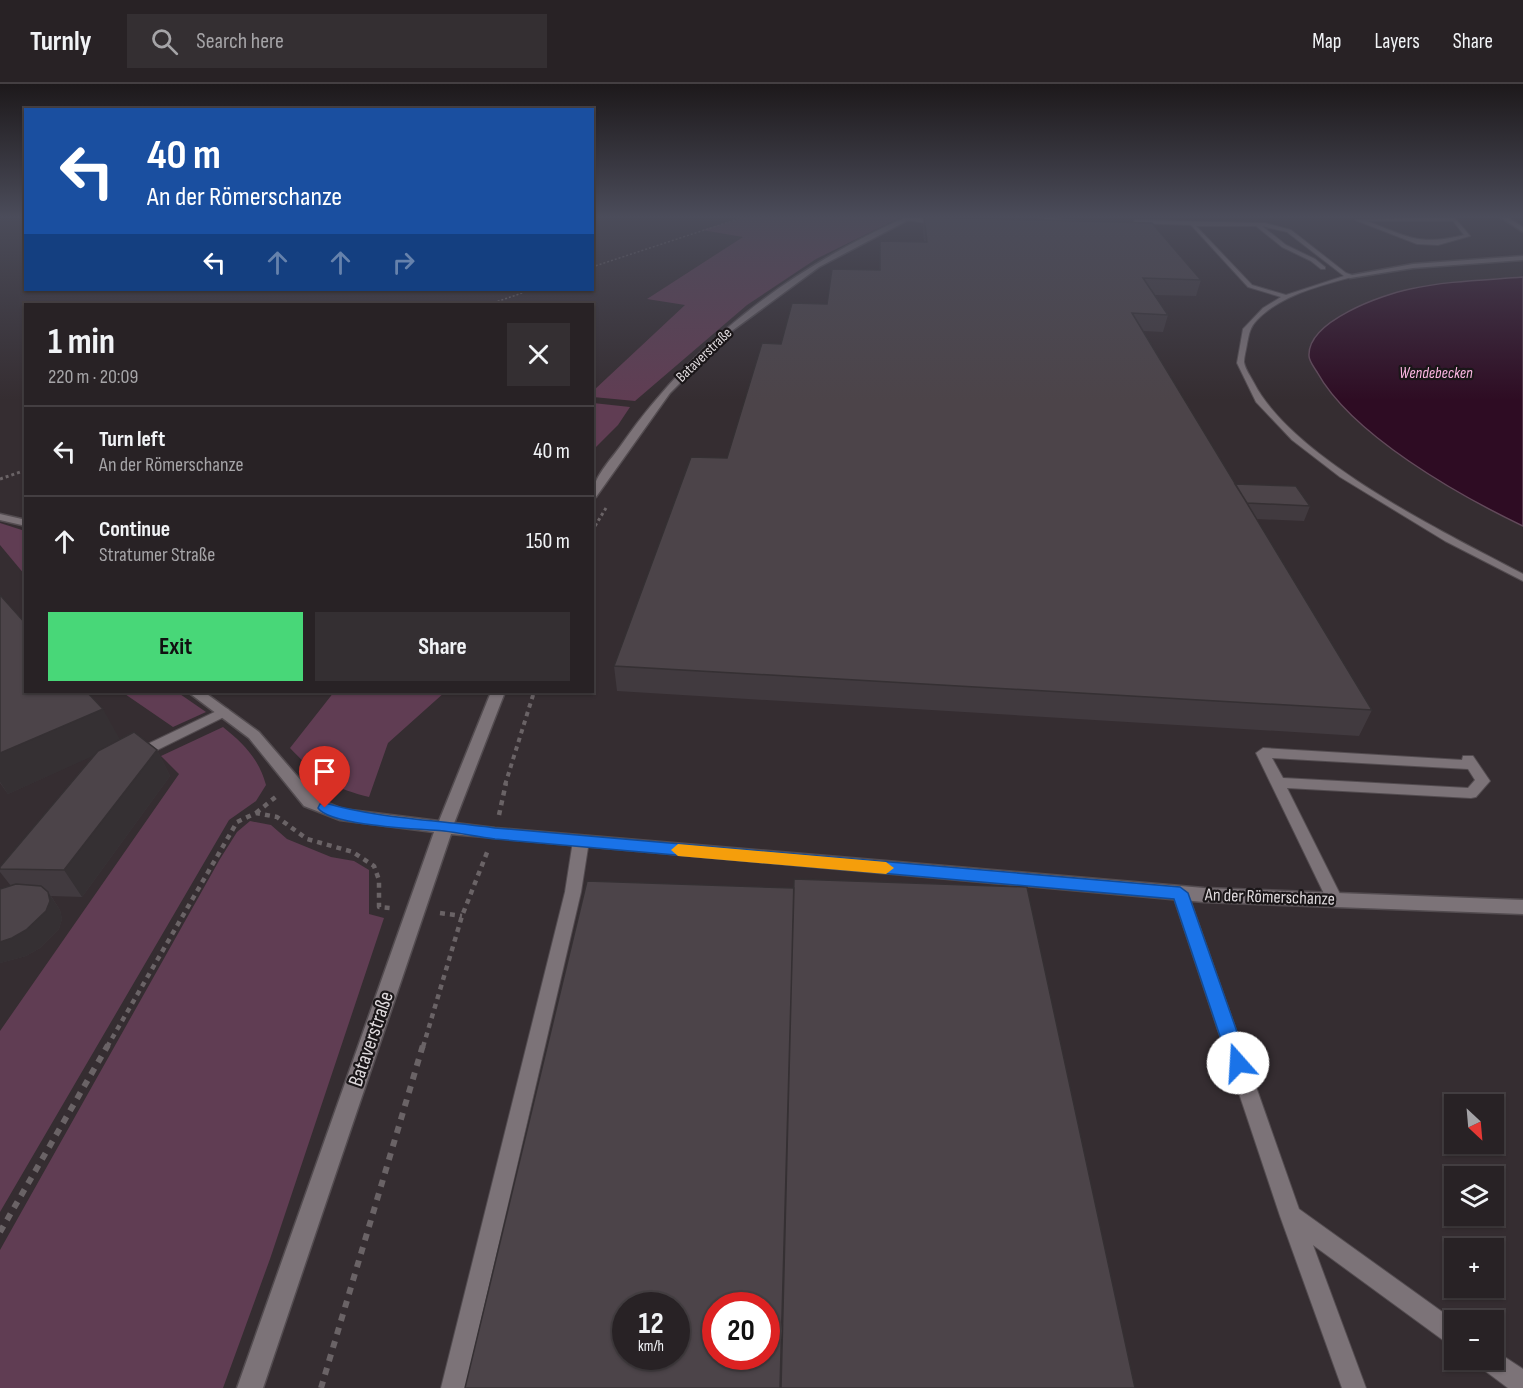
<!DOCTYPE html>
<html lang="en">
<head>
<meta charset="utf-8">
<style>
	:root { --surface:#282225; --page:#342f32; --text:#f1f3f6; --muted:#a5a4a7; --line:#443f42; --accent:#48d778 }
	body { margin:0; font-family:"Sofia Sans Condensed",sans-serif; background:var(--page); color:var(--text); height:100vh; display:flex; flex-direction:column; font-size:22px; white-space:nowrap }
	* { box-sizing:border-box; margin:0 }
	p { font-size:20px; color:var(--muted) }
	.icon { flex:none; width:33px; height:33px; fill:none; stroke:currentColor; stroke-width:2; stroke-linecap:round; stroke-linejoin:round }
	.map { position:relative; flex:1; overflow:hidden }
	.sheet { position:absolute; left:24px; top:219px; width:570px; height:390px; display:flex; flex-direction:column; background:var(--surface); border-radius:0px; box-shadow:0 2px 4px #0004,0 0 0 2px var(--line) }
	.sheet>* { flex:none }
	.guide { position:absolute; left:24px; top:24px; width:570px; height:183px; border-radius:0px; box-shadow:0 2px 4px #0004,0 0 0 2px var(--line); background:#1a4fa0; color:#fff; overflow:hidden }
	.needle { width:39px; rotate:154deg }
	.buttons { position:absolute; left:1444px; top:1010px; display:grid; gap:12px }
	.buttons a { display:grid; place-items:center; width:60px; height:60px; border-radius:0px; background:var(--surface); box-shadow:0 2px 4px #0004,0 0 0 2px var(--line); font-size:30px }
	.speed { position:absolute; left:612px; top:1208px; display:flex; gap:12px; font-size:30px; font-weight:700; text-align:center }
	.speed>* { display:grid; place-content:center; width:78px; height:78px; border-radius:50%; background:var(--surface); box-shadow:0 2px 4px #0004,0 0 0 2px var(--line); line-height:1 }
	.speed small { font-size:15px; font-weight:400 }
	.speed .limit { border:9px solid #d22; background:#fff; color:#111 }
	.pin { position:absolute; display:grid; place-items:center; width:51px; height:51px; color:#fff; margin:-62px -26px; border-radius:50% 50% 50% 0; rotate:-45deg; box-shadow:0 0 6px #0007 }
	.pin .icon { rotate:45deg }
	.me { position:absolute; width:66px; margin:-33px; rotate:341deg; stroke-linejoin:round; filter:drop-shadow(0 0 4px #0008) }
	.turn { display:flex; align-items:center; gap:21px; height:126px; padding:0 24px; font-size:27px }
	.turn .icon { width:78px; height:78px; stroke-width:2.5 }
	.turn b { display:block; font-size:42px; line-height:51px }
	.lanes { display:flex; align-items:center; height:57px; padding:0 24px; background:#0003; justify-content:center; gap:30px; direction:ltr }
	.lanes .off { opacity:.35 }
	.round { display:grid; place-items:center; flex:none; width:63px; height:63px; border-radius:0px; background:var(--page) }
	.summary { display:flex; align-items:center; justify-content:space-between; height:102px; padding:0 24px }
	h1 { font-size:36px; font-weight:700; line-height:45px }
	.button { display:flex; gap:12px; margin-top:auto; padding:12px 24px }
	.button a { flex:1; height:69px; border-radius:0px; background:var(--accent); color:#111; font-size:24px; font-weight:700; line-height:69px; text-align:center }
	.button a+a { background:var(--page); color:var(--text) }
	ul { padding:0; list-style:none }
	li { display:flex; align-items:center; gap:18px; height:90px; padding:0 24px; border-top:2px solid var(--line) }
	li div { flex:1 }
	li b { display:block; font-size:22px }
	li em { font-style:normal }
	header { display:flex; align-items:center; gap:36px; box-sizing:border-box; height:84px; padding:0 30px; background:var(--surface); border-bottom:2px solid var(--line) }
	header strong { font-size:28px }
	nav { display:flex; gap:33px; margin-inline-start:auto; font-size:21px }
	.search { width:420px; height:54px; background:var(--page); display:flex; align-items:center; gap:15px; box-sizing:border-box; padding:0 21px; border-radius:0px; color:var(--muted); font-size:22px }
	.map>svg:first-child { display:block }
	.green { fill:#603d53 }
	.water { fill:#2e0c23; stroke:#634a5b; stroke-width:1.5 }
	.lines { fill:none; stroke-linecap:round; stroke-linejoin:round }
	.service-casing { stroke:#534c50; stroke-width:2 }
	.minor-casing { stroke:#534c50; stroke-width:3 }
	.tertiary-casing { stroke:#534c50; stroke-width:3 }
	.path-far4 { stroke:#6a6366; stroke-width:1.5; stroke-dasharray:2 2; stroke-linecap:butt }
	.path-far3 { stroke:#6a6366; stroke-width:3; stroke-dasharray:3 3; stroke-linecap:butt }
	.path-far2 { stroke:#6a6366; stroke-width:4; stroke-dasharray:4.5 4.5; stroke-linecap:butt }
	.path-far1 { stroke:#6a6366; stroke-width:4.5; stroke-dasharray:5 5; stroke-linecap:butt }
	.path { stroke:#6a6366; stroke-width:6; stroke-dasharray:7 7; stroke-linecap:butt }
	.service { fill:#7c7378; fill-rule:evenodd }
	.minor { fill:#7c7378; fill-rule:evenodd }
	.tertiary { fill:#7c7378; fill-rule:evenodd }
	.wall { fill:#413a3f }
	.shaded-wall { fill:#353033 }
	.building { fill:#4c4449; stroke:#353033; stroke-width:1.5; fill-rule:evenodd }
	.route { fill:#1a73e8; stroke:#114b97; stroke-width:1.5 }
	.slow { fill:#f59e0b }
	.labels { text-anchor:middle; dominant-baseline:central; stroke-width:4.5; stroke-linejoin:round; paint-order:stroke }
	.far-street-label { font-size:15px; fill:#dfdadd; stroke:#1a1618 }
	.far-water-label { font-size:16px; font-style:italic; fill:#fcb7e2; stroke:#1a1618 }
	.street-label { font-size:18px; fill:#dfdadd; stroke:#1a1618 }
	.near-street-label { font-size:21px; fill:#dfdadd; stroke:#1a1618 }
</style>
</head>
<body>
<header>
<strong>Turnly</strong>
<div class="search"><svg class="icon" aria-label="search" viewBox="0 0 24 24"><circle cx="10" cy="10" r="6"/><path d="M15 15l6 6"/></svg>Search here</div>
<nav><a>Map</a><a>Layers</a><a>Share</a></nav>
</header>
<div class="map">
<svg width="1523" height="1304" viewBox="0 0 1523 1304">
	<rect width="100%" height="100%" fill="#352d31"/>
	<path class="green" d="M746 133H901L816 175 747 221 635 317 593 313V307L685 221 647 215 743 153 702 146Z
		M593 319 630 323 618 341 593 366Z
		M0 439 25 447V491L0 461Z
		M122 608H177L206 628 173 643Z
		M334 608H445L388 659 369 713C329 703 318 693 290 664Z
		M223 643C244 660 259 675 266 701L256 717 229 736 0 1128V947L179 690 161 672Z
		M250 737 271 741 287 755 331 773 354 777 369 786V830L384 834 270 1175 223 1304H0V1166L220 775 237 748Z"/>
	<path class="water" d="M1523 193V442C1458 411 1352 351 1317 288 1314 283 1309 277 1309 272 1307 237 1382 211 1410 205 1446 197 1486 196 1523 193Z"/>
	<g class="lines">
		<defs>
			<path id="service" d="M908 133 941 137 944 139 941 141 906 136Z
				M1036 133 1077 137 1074 139Z
				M1454 133 1470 152 1438 161 1417 160 1355 136ZM1367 137H1453L1464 151C1419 162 1408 153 1367 137Z
				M1135 136 1265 139 1291 146 1346 189 1352 191V193C1320 202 1281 211 1257 236 1250 243 1249 250 1247 260 1246 266 1244 273 1244 278 1245 285 1251 293 1254 299 1293 375 1447 450 1523 490V497L1445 457 1340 393 1292 356 1256 318 1237 279 1243 245 1263 224 1281 213 1248 203 1191 141 1133 139ZM1196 142H1256L1282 163 1311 177 1321 185H1325V183L1315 175 1286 161 1262 142 1287 148 1344 192 1286 211 1252 201Z
				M223 624 228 625 230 628 228 631 141 674 136 676 129 671 131 668Z
				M1263 664 1462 676 1463 672H1473L1490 697 1476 713 1471 714 1287 704 1343 816 1341 820 1335 822 1329 820 1327 816 1256 669ZM1272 674 1468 685 1475 696 1468 704 1283 694Z
				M581 751 586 753 589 757 581 808 465 1304H441L565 808 573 757 576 753Z
				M1180 803 1186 805 1188 809 1299 1125 1455 1237V1263L1447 1259 1313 1161 1366 1304H1342L1280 1132 1172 809 1174 805Z
				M1494 1266 1523 1285V1304H1508L1480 1283 1476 1275H1494Z"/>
			<path id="minor" d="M1500 133H1507L1523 143V148Z
				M1523 172V176L1413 184 1350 194 1347 192 1413 180Z
				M0 430 26 436V442L0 436Z
				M188 608H204L259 648 316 714 342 725 495 744 1204 804 1523 816V830L1204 818 451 750 263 1304H237L434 748 340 736 304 722 249 654Z"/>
			<path id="tertiary" d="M906 133H914L819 183 733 246 670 309 596 413 592 414C592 394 611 376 622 360 694 257 792 184 906 133Z
				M491 608H505L453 742 451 746H439L437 742Z"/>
		</defs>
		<use href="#service" class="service-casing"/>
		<use href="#minor" class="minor-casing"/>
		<use href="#tertiary" class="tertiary-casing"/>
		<path class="path-far4" d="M592 183 744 133
			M490 220 531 206"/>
		<path class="path-far3" d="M0 395 26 386
			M592 447 606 424"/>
		<path class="path-far2" d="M505 701 534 608"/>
		<path class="path-far1" d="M256 729 278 711
			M499 731 506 699
			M440 829 462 832
			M107 963 237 738 256 729 277 733 307 755 353 768 374 782 379 796V823L391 824
			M423 963 462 832 488 766"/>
		<path class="path" d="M0 1148 108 961
			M321 1304 423 961"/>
		<use href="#service" class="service"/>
		<use href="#minor" class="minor"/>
		<use href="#tertiary" class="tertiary"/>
	</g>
	<path class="wall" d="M924 133 1201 196 1196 212 1154 211 1168 231 1163 248 1143 247 1235 400 1310 422 1304 437 1256 435 1372 626 1359 652 617 607 614 582 727 374 781 260 827 220 879 186 880 157 924 158 923 147Z
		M0 511 120 656 157 666 170 692 82 813 51 812 60 826 62 835 59 845 40 864 26 872 0 879V805L11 802 0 788V783L94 671 8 710 0 699Z"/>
	<path class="shaded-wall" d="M103 625 122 659 8 710 0 698V669Z
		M157 666 170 692 82 813 64 786Z
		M48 808 60 826 62 835 59 845 40 864 26 872 0 879V858Z"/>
	<path class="building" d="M924 133 1152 139 1201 196 1143 194 1168 231 1132 229 1372 626 614 582 691 373 727 374 762 259 781 260 792 219 827 220 832 185 880 186V157L927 158Z
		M1235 400 1296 402 1310 422 1247 419Z
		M0 511 26 540V608H87L103 625 0 669Z
		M134 648 157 666 64 786 0 785V783L98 667Z
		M794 795 1027 803 1135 1304H781Z
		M587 797 794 804 780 1304H465ZM626 1221H676V1272H626ZM716 1221H766V1272H716Z
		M16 800 41 802 48 808 50 817 46 827 26 846 12 854 0 858V805Z"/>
	<linearGradient id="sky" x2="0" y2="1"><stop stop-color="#1d191b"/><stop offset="0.42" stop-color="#4b4c5a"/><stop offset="1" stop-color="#4b4c5a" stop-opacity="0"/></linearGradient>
	<rect width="1523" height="316" fill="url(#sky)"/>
	<path class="route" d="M325 719C380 735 438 736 495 744L1180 803 1188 809 1248 979 1245 985 1238 988 1232 985 1229 979 1174 815 495 755C478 753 461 749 444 747 420 745 330 742 318 724L320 720Z"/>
	<path class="slow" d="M678 760 886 778 894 784 886 790 678 772 671 766Z"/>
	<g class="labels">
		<g class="far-street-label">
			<text transform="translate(704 271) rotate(-44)">Bataverstraße</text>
		</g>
		<g class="far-water-label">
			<text x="1436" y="289">Wendebecken</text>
		</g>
		<g class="street-label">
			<text transform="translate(1270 813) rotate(2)">An der Römerschanze</text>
		</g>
		<g class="near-street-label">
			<text transform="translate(371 955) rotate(-71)">Bataverstraße</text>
		</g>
	</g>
</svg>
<div class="buttons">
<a><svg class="needle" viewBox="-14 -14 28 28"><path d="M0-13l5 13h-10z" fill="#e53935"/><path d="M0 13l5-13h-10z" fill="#a5a4a7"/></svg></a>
<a><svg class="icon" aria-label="layers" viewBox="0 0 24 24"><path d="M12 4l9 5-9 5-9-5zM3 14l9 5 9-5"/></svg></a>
<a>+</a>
<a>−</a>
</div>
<div class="speed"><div>12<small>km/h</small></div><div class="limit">20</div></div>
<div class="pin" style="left:325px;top:724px;background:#d93025"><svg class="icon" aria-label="arrive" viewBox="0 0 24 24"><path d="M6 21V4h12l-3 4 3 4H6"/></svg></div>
<svg class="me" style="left:1238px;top:979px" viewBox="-20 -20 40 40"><circle r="19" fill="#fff"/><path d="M0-13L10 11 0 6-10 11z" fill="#1a73e8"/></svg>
<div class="guide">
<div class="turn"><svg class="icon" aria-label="left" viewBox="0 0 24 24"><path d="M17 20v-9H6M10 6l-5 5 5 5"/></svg><div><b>40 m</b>An der Römerschanze</div></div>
<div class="lanes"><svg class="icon" aria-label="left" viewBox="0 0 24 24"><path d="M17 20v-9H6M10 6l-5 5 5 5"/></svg><svg class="icon off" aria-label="ahead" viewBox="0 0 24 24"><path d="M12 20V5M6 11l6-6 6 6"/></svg><svg class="icon off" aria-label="ahead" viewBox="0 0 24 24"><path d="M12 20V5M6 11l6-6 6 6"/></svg><svg class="icon off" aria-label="right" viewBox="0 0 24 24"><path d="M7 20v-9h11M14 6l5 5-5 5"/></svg></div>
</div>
<section class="sheet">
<div class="summary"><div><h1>1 min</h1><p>220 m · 20:09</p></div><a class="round"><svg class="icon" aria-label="close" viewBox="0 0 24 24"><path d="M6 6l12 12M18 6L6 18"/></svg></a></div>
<ul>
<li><svg class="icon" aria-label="left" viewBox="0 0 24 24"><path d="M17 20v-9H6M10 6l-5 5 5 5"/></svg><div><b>Turn left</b><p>An der Römerschanze</p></div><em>40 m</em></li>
<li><svg class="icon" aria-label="ahead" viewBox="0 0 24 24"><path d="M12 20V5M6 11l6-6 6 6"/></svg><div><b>Continue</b><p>Stratumer Straße</p></div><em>150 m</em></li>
</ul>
<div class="button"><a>Exit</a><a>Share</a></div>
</section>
</div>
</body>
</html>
